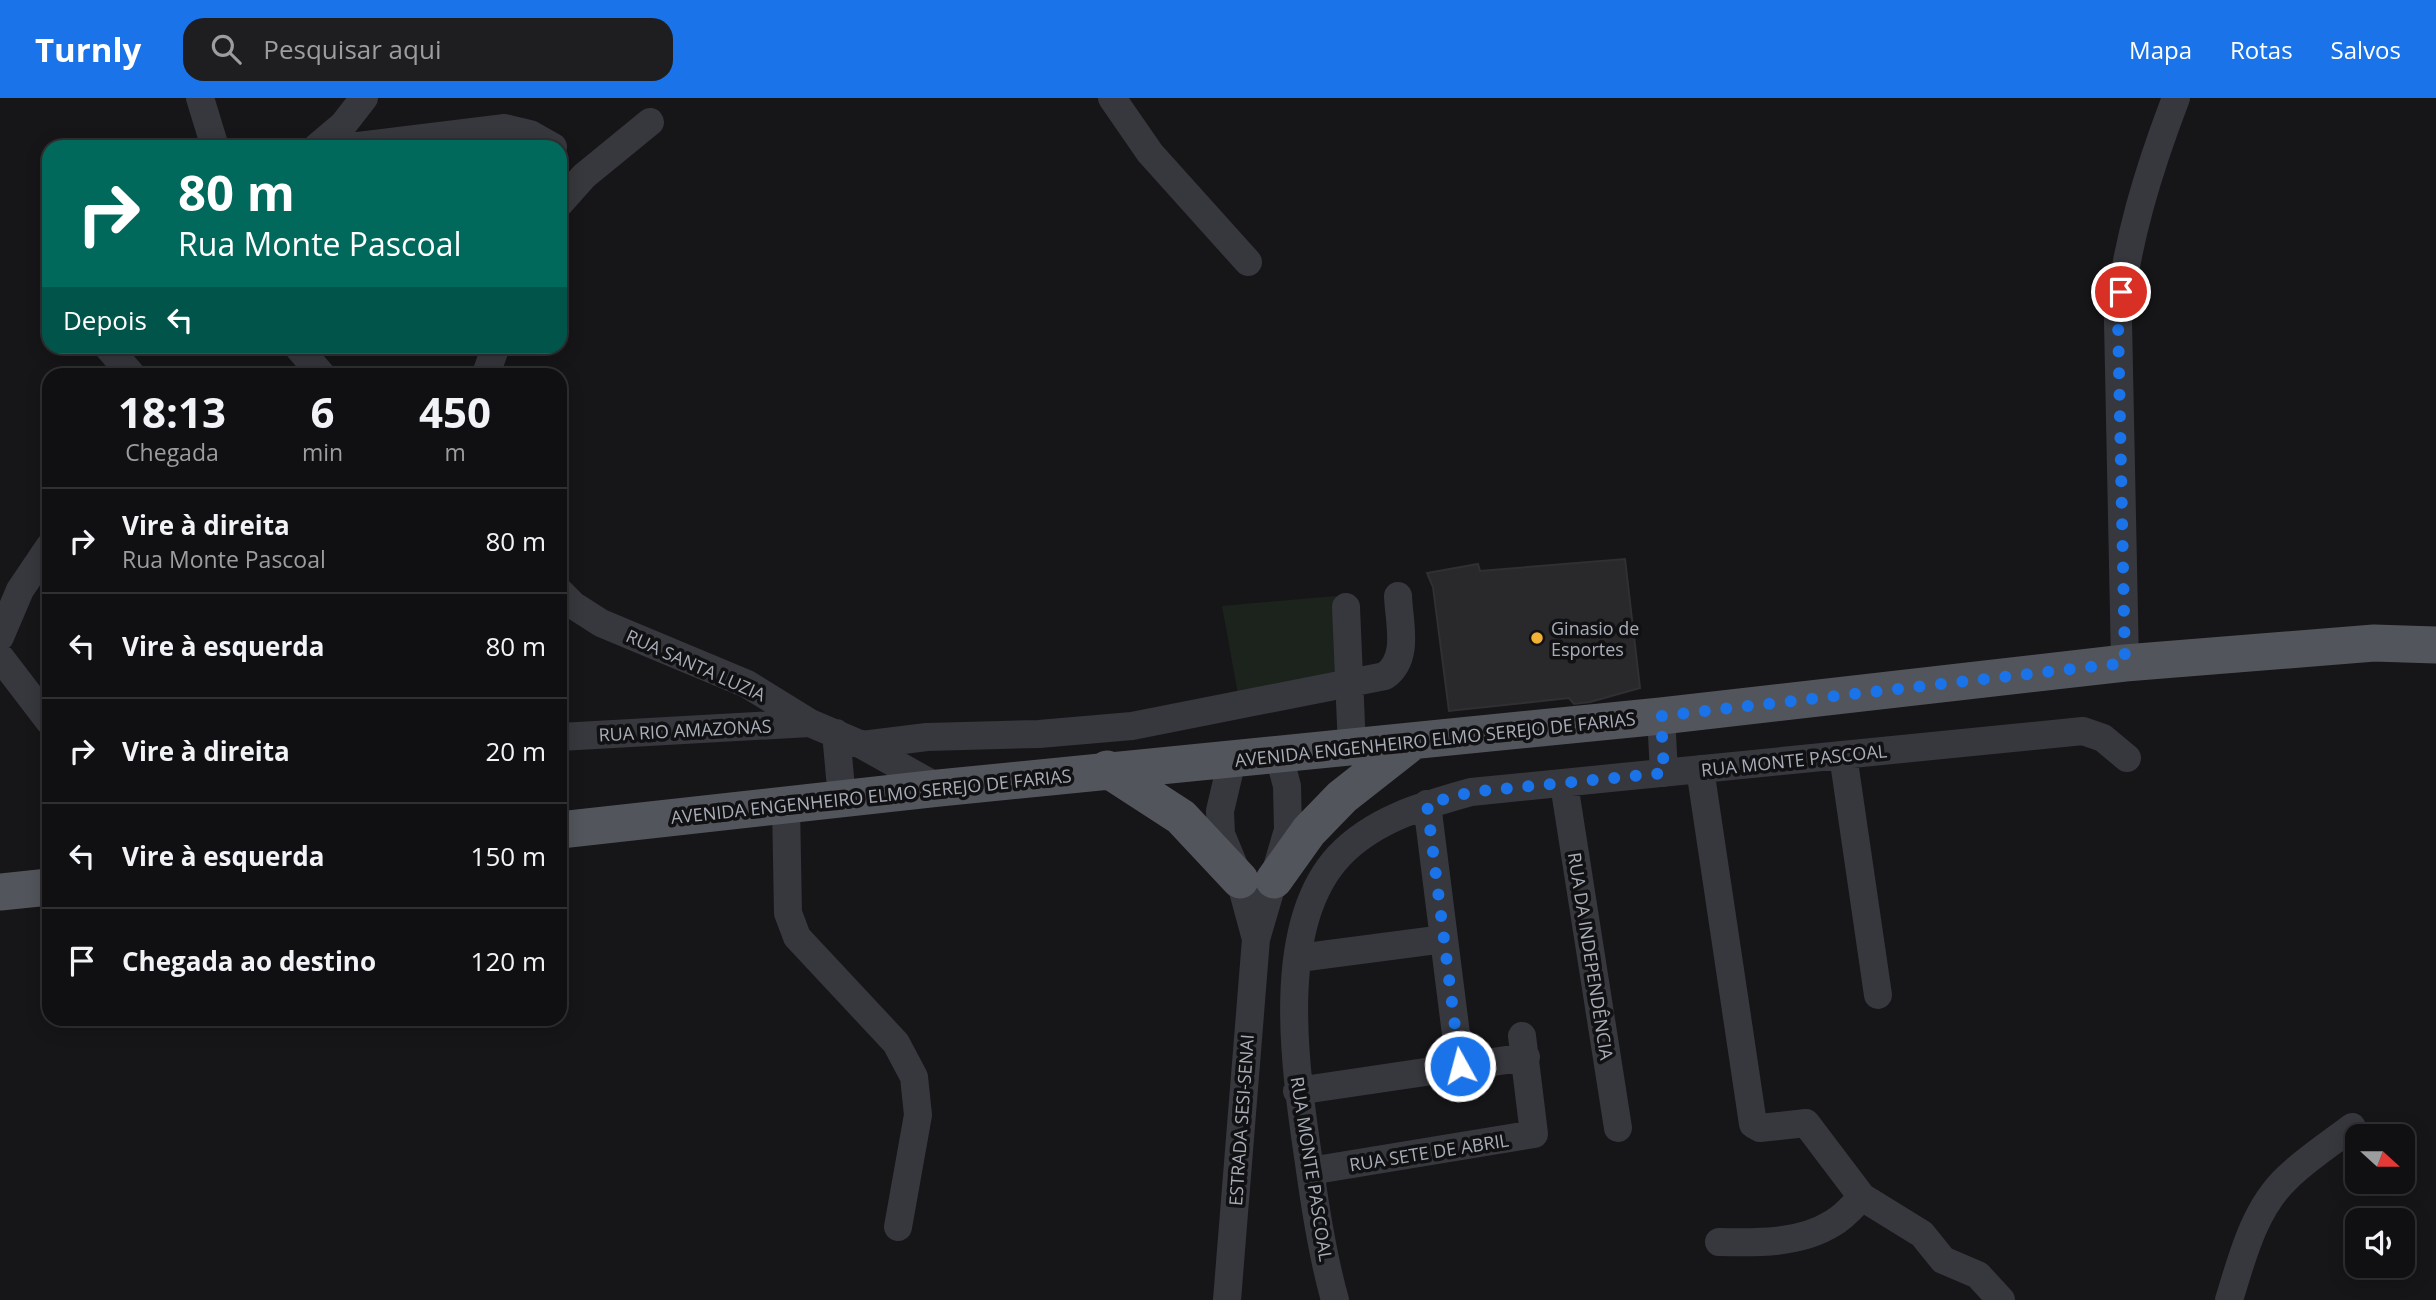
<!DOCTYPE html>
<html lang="pt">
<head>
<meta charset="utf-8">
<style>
	:root { --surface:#101012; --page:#1e1e20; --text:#f1f3f6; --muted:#9c9d9f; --line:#303032; --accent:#1a73e8 }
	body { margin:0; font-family:"Open Sans",sans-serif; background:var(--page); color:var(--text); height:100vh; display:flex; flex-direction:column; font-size:26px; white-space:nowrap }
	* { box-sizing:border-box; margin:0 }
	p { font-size:23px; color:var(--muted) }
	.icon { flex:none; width:38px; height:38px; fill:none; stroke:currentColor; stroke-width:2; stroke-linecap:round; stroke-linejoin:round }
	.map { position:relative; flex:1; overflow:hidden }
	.drawer { position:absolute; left:42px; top:270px; width:525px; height:658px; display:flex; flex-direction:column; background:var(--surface); border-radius:21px; box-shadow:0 4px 18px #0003,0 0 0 2px var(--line) }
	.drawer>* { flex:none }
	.banner { position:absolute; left:42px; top:42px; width:525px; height:214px; border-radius:21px; box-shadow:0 4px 18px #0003,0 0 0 2px var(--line); background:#00695c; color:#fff; overflow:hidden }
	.needle { width:46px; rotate:111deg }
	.controls { position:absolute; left:2345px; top:1026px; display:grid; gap:14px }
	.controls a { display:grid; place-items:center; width:70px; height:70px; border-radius:14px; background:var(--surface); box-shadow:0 4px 18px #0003,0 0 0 2px var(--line); font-size:35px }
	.pin { position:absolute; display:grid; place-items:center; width:60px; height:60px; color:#fff; margin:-30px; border:4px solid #fff; border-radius:50%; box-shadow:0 2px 7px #0007 }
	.me { position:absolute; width:77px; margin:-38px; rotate:353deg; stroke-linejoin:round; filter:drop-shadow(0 0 5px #0008) }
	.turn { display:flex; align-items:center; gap:24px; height:147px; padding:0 21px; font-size:32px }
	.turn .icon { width:91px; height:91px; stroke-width:2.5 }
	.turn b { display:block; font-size:49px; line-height:60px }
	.then { display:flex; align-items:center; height:66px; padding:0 21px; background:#0003; gap:14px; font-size:26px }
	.eta { display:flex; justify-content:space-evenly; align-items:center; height:119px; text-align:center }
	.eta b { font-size:42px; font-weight:700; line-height:49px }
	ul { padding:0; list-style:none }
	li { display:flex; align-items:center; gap:21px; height:105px; padding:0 21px; border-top:2px solid var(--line) }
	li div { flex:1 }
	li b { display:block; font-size:26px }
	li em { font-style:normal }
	header { display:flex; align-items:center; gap:42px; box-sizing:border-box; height:98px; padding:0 35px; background:var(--accent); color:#fff }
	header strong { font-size:33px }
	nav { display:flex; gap:38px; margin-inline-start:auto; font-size:24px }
	.search { width:490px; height:63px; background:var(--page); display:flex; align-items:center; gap:18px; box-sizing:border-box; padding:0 24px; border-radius:21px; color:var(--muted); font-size:26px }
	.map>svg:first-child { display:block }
	.green { fill:#1c231d }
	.building { fill:#29292c; stroke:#303034; stroke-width:2 }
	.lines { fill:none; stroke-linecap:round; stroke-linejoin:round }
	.minor { stroke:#37383d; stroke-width:28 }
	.major { stroke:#53555c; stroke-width:37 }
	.route { stroke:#1a73e8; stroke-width:12; stroke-dasharray:0 21.6 }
	.poi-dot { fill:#f2b134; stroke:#111113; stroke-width:2.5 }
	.labels { text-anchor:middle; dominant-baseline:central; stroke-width:7; stroke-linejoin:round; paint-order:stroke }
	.poi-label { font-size:18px; fill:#a8adb8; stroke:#111113; text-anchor:start }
	.street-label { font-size:18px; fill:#a8adb8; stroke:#111113 }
</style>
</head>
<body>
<header>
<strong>Turnly</strong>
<div class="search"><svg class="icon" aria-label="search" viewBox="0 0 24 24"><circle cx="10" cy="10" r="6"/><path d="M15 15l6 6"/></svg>Pesquisar aqui</div>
<nav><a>Mapa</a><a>Rotas</a><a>Salvos</a></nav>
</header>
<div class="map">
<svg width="2436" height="1202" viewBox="0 0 2436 1202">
	<rect width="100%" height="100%" fill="#161618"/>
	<path class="green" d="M1336 498 1339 583 1238 596 1222 508Z"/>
	<path class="building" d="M1625 461 1640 590 1590 604 1574 606 1569 600 1449 613 1433 489 1427 475 1478 466 1480 473Z"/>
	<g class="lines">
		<path class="minor" d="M200 0 215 49
			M1112 0 1150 55 1248 164
			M317 49 343 27 364 0
			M350 49 505 30 530 36 553 49
			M560 105 584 78 650 24
			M107 248 131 276
			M297 248 321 276
			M486 276 496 248
			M560 494 573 507 601 525 747 586 810 625 862 647 939 690
			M1346 509 1352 650
			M0 539 20 492 49 449
			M0 559 49 623
			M2125 565 2118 223C2126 145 2148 73 2176 0
			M1661 618 1664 675
			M836 635 842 701
			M560 639 810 625
			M862 647 927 639 1039 636 1132 628 1385 578C1410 560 1399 525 1398 498
			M1843 657 1878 897
			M1232 662 1220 713 1221 736 1240 782 1256 841
			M1700 671 1753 1026 1760 1030 1806 1025 1862 1099 1922 1136 1943 1162 1978 1177 2001 1202
			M1564 686 1618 1030
			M1427 706 1460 968
			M786 707 788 815 797 839 896 945 914 979 918 1017 898 1129
			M1299 860 1444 841
			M1297 993 1526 959
			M1310 1073 1534 1036 1522 938
			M1719 1144C1756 1145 1800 1146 1833 1125 1844 1119 1853 1108 1862 1099
			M1227 1202 1256 841 1288 732 1287 688 1279 658
			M1335 1202C1323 1160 1316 1115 1310 1072 1297 982 1271 831 1339 758 1374 721 1424 707 1471 694L2083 633 2103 640 2127 660
			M2229 1202C2242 1160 2254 1111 2287 1080 2306 1061 2330 1046 2352 1029"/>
		<path class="major" d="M1107 671 1181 719 1240 782
			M560 732 939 690 1661 618 2125 565 2374 545 2436 547
			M1274 782 1309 733 1342 699 1412 644
			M0 794 49 789"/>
	</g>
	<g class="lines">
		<path class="route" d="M1460 968 1427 706 1471 694 1664 675 1661 618 2125 565 2118 223 2121 194"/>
	</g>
	<circle class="poi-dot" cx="1537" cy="540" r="7"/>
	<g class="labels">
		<g class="poi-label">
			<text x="1551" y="530">Ginasio de<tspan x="1551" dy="21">Esportes</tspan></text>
		</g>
		<g class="street-label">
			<text transform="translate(696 567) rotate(24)">RUA SANTA LUZIA</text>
			<text transform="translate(685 632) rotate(-3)">RUA RIO AMAZONAS</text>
			<text transform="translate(1435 641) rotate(-6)">AVENIDA ENGENHEIRO ELMO SEREJO DE FARIAS</text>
			<text transform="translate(1794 662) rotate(-6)">RUA MONTE PASCOAL</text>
			<text transform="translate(871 698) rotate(-6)">AVENIDA ENGENHEIRO ELMO SEREJO DE FARIAS</text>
			<text transform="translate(1591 858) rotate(81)">RUA DA INDEPENDÊNCIA</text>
			<text transform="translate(1241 1022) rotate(-86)">ESTRADA SESI-SENAI</text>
			<text transform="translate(1429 1054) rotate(-9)">RUA SETE DE ABRIL</text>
			<text transform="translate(1312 1071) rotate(81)">RUA MONTE PASCOAL</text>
		</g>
	</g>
</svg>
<div class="controls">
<a><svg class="needle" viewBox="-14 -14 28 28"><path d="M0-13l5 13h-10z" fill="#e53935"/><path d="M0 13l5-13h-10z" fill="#9c9d9f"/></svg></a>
<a><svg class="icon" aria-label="sound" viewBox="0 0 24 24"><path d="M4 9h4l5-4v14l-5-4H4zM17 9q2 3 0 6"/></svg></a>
</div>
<div class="pin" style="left:2121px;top:194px;background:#d93025"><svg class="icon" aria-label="arrive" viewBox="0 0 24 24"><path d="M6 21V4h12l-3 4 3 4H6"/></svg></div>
<svg class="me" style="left:1460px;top:968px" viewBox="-20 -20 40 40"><circle r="17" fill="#1a73e8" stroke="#fff" stroke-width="3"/><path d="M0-11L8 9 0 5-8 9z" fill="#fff"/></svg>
<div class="banner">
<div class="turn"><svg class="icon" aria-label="right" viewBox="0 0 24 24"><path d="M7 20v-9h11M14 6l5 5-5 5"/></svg><div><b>80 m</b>Rua Monte Pascoal</div></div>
<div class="then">Depois<svg class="icon" aria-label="left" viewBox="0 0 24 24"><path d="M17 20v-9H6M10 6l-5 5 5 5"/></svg></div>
</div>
<section class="drawer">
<div class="eta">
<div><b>18:13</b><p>Chegada</p></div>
<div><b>6</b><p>min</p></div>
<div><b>450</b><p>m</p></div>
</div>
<ul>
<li><svg class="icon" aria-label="right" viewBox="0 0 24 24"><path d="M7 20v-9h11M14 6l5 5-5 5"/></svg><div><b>Vire à direita</b><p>Rua Monte Pascoal</p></div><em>80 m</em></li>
<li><svg class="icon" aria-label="left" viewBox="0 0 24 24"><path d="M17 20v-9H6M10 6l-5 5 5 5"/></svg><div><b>Vire à esquerda</b></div><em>80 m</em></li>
<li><svg class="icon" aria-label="right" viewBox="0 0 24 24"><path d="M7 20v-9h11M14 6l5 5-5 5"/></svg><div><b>Vire à direita</b></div><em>20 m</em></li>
<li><svg class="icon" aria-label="left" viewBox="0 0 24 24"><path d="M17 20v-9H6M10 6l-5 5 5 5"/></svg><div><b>Vire à esquerda</b></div><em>150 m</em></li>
<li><svg class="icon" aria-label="arrive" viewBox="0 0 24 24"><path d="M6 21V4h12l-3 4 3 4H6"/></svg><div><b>Chegada ao destino</b></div><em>120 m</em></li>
</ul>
</section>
</div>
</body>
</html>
